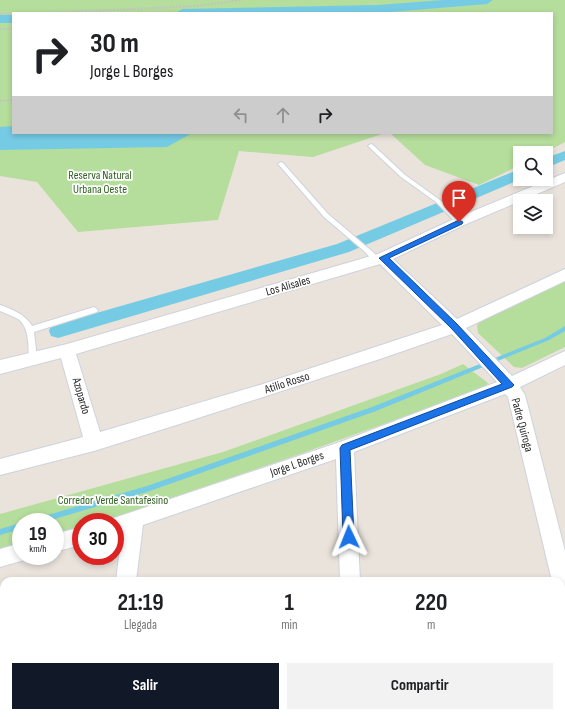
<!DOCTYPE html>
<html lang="es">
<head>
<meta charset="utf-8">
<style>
	:root { --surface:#fff; --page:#f2f2f2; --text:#202124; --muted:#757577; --accent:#111827 }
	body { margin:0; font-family:"Sofia Sans Condensed",sans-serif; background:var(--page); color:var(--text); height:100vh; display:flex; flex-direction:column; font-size:15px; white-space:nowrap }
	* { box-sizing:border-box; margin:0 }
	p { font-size:13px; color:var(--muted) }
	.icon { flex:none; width:22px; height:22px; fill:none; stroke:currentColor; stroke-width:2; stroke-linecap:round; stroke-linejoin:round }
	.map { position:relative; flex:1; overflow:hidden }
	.details { position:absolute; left:0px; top:577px; width:565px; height:140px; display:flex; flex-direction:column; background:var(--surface); border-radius:12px 12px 0 0; box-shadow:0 2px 6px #0003 }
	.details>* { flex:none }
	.hud { position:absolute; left:12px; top:12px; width:541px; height:122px; border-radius:0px; box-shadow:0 2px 6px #0003; background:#fff; color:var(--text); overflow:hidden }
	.fabs { position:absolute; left:513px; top:146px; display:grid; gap:8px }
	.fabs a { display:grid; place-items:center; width:40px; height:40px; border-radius:0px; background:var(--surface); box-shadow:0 2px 6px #0003; font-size:20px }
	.speed { position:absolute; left:12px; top:513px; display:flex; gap:8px; font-size:20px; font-weight:700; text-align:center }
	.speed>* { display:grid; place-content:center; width:52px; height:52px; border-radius:50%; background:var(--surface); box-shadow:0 2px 6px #0003; line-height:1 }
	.speed small { font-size:10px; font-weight:400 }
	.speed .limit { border:6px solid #d22; background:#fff; color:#111 }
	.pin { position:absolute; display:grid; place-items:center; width:34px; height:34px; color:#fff; margin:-41px -17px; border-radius:50% 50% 50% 0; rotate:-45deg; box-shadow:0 0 4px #0007 }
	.pin .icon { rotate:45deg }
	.me { position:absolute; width:44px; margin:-22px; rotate:358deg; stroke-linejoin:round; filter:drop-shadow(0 0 3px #0008) }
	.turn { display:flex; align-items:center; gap:14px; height:84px; padding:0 12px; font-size:18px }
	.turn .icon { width:52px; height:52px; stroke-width:2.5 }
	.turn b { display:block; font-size:28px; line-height:34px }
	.lanes { display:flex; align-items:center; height:38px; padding:0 12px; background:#0003; justify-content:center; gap:20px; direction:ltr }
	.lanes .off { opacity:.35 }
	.eta { display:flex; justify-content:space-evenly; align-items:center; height:68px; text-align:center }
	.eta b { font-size:24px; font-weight:700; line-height:28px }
	.action { display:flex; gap:8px; margin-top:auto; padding:8px 12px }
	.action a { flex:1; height:46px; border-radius:0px; background:var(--accent); color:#fff; font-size:16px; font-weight:700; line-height:46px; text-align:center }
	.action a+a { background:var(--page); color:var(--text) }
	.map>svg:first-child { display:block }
	.green { fill:#b5dd9c }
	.water { fill:#76cbe4 }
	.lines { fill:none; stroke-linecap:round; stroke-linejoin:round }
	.stream { fill:#76cbe4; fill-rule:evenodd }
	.canal { fill:#76cbe4; fill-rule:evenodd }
	.lane-casing { stroke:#ced2dd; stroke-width:2 }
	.street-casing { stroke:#ced2dd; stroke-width:2 }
	.path { stroke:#c3c3c3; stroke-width:2; stroke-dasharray:2 1.5; stroke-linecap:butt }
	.lane { fill:#fff; fill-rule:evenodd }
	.street { fill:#fff; fill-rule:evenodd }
	.route { fill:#1a73e8; stroke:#114b97 }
	.labels { text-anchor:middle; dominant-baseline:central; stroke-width:3.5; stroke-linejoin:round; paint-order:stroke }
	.park-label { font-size:12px; fill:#2f601f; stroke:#fff }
	.street-label { font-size:12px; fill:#292929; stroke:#fff }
</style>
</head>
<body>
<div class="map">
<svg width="565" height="717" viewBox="0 0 565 717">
	<rect width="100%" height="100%" fill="#eae3dc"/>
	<path class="green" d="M0 0H565V142L544 153H520V165L479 185 425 165 390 133H552V13H13V133H385L313 157 239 151 218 220 78 232 37 182 0 176Z
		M565 278V347L522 368 514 367 478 333 477 325 484 319Z
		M463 364 488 383 484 388 303 453 119 516 97 522H81V527L55 534V522H21V544L0 550V514L223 452 441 374Z"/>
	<path class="water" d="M13 126V133H192L167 147 0 150V127Z"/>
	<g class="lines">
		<path class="stream" d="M565 326V331L549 340 376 411 147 492 44 522H31L32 520 34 519 147 486 372 407 545 338Z
			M21 523V529L0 535V529Z"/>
		<path class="canal" d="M444 0H493L487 4 378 13H176L182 9 378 5Z
			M0 15H13V23H0Z
			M565 151V160L546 168V158Z
			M520 169 521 179 349 252 58 338 51 336 49 331 51 326 58 324 337 244Z"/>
		<defs>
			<path id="lane" d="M371 144 373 145 405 175 440 200 461 220 462 222 461 224H457L436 202 401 177 369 147 368 146Z
				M281 162 283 163 328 214 374 253 381 260 380 262H374L364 251 324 217 279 165 278 164Z
				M0 305C12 309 26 315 32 326L94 307 98 310 97 312 34 332 37 359 33 362 29 359C28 346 30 328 18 319 13 316 6 314 0 311Z"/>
			<path id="street" d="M565 173V182L464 225 393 259 457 319 565 269V281L466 328 512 376 565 351V365L520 387 525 395 565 551V602L561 600V581H552L508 397 505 394 354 452 360 581H340L336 459 143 525 136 581H116L122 532 115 535V522H107L108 520 340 442 497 382 452 334 383 358 189 421 94 451 0 475V459L83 437 61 358 0 374V360L67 344 378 254 454 219ZM380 264 442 325 263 384 100 432 76 354Z
				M81 527V545L55 552V534Z
				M21 543V556H29L28 559 0 567V549Z
				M96 713H120L119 717H95Z
				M343 713H367V717H343Z"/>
		</defs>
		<use href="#lane" class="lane-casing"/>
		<use href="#street" class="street-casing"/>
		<path class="path" d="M43 13 196 6 242 0
			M0 14H13
			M0 29H13
			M0 101 13 100"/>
		<use href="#lane" class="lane"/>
		<use href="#street" class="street"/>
	</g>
	<path class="route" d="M459 220 463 222 462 224 389 258 457 324 514 385 512 387 350 450 354 537 353 540 349 541 345 540 343 537 340 448 342 445 502 384 451 328 379 258Z"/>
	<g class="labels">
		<g class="park-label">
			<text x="100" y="175">Reserva Natural<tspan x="100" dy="14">Urbana Oeste</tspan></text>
			<text x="113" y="500">Corredor Verde Santafesino</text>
		</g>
		<g class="street-label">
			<text transform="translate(288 286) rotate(-16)">Los Alisales</text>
			<text transform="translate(287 383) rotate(-18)">Atilio Rosso</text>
			<text transform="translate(81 396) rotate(74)">Azopardo</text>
			<text transform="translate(522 425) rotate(75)">Padre Quiroga</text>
			<text transform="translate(297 464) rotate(-19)">Jorge L Borges</text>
		</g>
	</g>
</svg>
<div class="fabs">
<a><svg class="icon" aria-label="search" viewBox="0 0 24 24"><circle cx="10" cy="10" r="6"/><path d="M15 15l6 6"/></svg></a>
<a><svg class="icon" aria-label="layers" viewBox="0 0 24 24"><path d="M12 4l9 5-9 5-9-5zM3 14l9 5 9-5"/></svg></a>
</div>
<div class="speed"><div>19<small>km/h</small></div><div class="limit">30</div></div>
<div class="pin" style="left:459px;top:222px;background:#d93025"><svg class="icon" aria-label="arrive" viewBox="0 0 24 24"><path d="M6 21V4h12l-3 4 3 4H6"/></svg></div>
<svg class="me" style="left:349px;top:537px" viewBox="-20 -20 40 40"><path d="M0-17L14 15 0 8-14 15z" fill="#1a73e8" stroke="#fff" stroke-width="4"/></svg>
<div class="hud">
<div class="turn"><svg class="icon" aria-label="right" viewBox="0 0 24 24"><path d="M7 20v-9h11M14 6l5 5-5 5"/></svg><div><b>30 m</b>Jorge L Borges</div></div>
<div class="lanes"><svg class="icon off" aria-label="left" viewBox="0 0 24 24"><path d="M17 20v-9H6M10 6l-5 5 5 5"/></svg><svg class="icon off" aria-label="ahead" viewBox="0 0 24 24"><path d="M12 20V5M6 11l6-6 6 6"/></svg><svg class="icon" aria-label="right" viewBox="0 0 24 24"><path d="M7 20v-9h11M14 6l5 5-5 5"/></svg></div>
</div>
<section class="details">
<div class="eta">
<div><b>21:19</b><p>Llegada</p></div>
<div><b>1</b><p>min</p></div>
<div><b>220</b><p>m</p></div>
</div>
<div class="action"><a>Salir</a><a>Compartir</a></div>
</section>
</div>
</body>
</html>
